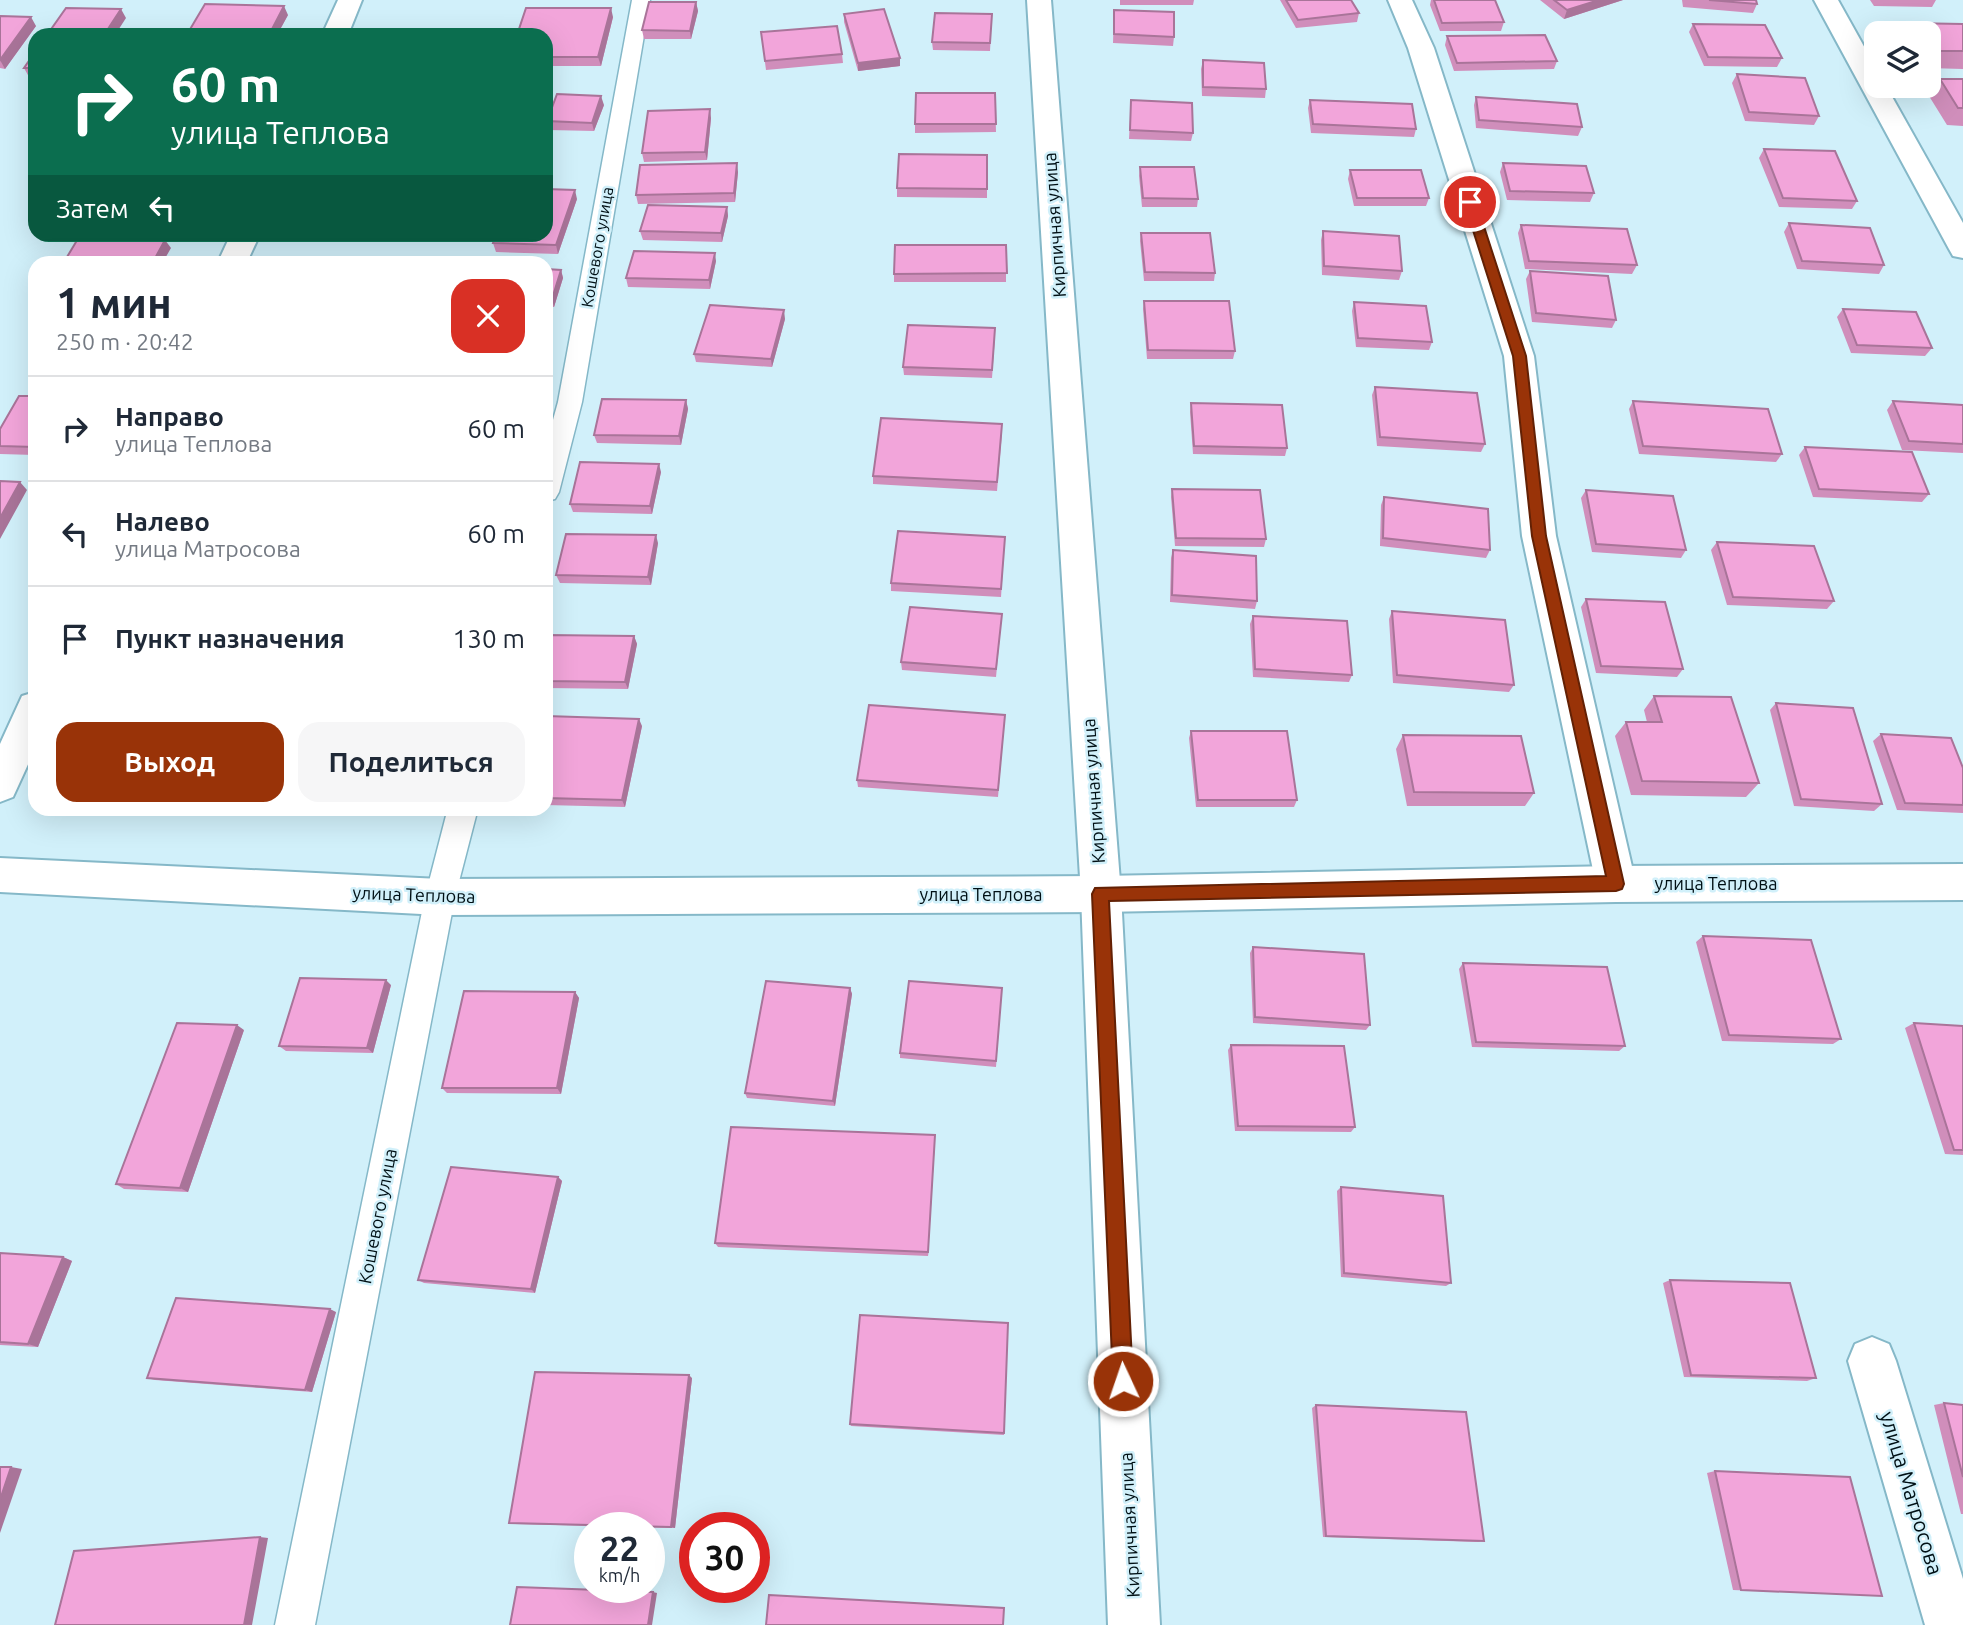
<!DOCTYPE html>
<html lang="ru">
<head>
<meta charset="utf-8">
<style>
	:root { --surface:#fff; --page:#f6f6f7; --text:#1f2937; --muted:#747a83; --line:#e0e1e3; --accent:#993308 }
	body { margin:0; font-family:Ubuntu,sans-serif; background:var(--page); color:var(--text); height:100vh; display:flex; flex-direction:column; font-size:26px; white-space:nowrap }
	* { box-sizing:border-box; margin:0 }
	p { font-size:23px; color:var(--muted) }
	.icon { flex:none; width:38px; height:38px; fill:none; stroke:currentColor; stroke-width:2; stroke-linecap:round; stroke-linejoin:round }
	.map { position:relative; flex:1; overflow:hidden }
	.drawer { position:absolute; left:28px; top:256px; width:525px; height:560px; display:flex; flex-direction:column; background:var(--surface); border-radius:21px; box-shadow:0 7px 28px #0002 }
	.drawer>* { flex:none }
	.hud { position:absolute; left:28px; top:28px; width:525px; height:214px; border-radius:21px; box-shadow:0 7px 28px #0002; background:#0b6e4f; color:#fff; overflow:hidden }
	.buttons { position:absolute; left:1864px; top:21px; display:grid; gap:14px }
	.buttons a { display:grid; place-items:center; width:77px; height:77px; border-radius:14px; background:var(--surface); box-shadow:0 7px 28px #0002; font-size:35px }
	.speed { position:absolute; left:574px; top:1512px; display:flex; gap:14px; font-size:35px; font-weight:700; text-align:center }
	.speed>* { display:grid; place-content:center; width:91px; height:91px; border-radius:50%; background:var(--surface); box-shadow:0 7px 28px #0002; line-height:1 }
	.speed small { font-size:18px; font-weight:400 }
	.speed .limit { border:10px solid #d22; background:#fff; color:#111 }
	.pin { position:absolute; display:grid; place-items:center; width:60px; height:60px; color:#fff; margin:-30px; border:4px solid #fff; border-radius:50%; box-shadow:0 2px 7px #0007 }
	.me { position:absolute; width:77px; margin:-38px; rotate:357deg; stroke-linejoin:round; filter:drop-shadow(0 0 5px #0008) }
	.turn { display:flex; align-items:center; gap:24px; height:147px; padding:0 28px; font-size:32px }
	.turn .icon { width:91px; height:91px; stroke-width:2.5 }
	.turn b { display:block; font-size:49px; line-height:60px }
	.then { display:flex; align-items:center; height:66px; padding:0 28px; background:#0003; gap:14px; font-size:26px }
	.round { display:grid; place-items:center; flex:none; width:74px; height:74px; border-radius:21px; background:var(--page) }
	.overview { display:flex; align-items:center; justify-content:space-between; height:119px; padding:0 28px }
	h1 { font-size:42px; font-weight:700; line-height:52px }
	.primary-button { display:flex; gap:14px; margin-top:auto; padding:14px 28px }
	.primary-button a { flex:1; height:80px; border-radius:21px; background:var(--accent); color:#fff; font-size:28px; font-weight:700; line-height:80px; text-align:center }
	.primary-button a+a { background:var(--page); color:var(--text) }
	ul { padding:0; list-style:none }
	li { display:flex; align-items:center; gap:21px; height:105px; padding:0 28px; border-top:2px solid var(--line) }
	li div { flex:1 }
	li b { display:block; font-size:26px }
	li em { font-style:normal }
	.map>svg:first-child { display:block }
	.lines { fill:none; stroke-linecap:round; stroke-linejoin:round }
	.service-casing { stroke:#85b8c8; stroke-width:3 }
	.minor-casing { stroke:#85b8c8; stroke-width:4 }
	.tertiary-casing { stroke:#85b8c8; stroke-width:4 }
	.service { fill:#fff; fill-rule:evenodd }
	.minor { fill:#fff; fill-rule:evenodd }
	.tertiary { fill:#fff; fill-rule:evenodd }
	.wall { fill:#d08ebb }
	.shaded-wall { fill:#a97499 }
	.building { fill:#f2a5da; stroke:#a97499; stroke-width:2 }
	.route { fill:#993308; stroke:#632105; stroke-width:2 }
	.labels { text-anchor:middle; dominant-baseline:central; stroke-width:5; stroke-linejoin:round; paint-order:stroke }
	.far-street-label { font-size:16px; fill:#001015; stroke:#d1f0fa }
	.street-label { font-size:18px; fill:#001015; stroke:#d1f0fa }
	.near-street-label { font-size:21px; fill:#001015; stroke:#d1f0fa }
</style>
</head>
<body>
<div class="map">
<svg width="1963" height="1625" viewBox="0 0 1963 1625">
	<rect width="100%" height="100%" fill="#d1f0fa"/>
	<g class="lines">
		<defs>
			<path id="service" d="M632 0H650L582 402 559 492 555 499 546 501V445L558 402Z
				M448 808H478L455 897 315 1625H275L425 897Z"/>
			<path id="minor" d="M1027 0H1051L1121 894 1160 1625H1108L1081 894Z
				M1388 0H1412L1434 48 1534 356 1556 536 1636 884 1630 896 1616 902 1602 896 1596 884 1522 536 1504 356 1408 48Z
				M1814 0H1838L1876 68V86H1886L1963 223V258L1953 256 1949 249Z
				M1872 1337 1889 1344 1896 1361 1963 1579V1625H1925L1848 1361 1855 1344Z"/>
			<path id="tertiary" d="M338 0H362L348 35H322Z
				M231 234H260L247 262H218Z
				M35 692V749L13 797 0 802V744L22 696Z
				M0 858 440 879 1101 876 1616 866 1963 864V900L1616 902 1101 912 440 915 0 892Z"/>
		</defs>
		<use href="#service" class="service-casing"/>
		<use href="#minor" class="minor-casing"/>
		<use href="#tertiary" class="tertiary-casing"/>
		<use href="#service" class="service"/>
		<use href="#minor" class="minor"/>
		<use href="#tertiary" class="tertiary"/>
	</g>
	<path class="wall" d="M1120 0H1194L1193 5H1120Z
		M1280 0H1351L1359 13 1357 22 1296 28Z
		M1431 0H1495L1504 22 1501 31H1440L1430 5Z
		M1540 0H1623L1564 19Z
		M1682 0H1756L1757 4 1753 13 1683 7Z
		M1870 0H1936L1932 7 1874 6Z
		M696 2 698 11 691 39H644L642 30Z
		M1114 10 1174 37 1173 46 1113 43Z
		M844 14 900 66 858 71 844 22Z
		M992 14 990 51 933 50 932 42Z
		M288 15 277 35H190L189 31Z
		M0 16 36 26 5 69 0 68Z
		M613 17 601 66H546V35Z
		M1907 23 1963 24V69L1928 68V33H1902Z
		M1693 24 1782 58 1777 67 1704 66 1689 32Z
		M761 32 842 54 843 63 766 70Z
		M1447 36 1557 61 1554 69 1454 71 1445 45Z
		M35 52V77H29L24 68Z
		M1203 60 1266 89 1265 98 1202 96 1201 69Z
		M1737 74 1819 116 1814 125 1745 121 1732 83Z
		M1940 79H1963V126L1947 125 1929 96Z
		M995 93 996 132 915 133V124Z
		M1476 97 1582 127 1578 136 1476 128 1474 105Z
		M1131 100 1193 133 1191 141 1129 139Z
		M1310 100 1416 129 1414 137 1311 133 1308 108Z
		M604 105 594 131 549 130 547 121Z
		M711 118 707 160 644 162 642 153Z
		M1764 149 1857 201 1852 209 1779 207 1759 158Z
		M987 155V198L897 197V188Z
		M1503 163 1594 193 1590 202 1507 200 1500 172Z
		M1140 167 1198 199 1197 207H1142L1139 176Z
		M1350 170 1429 198 1426 206H1354L1348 179Z
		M738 172 735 202 638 204 636 195Z
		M577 199 558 254 496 252 493 243Z
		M727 207 728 216 722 242 643 240 640 231Z
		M1789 223 1884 265 1879 274 1797 269 1784 232Z
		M1521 225 1637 265 1632 274 1525 269 1518 233Z
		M1323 231 1402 271 1399 280 1322 275 1321 240Z
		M1141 233 1215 273 1214 281H1144L1140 241Z
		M1006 245V282H894V274Z
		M716 261 710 289 628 287 626 278Z
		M546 269 561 270 563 278 554 307H546Z
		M1530 271 1616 320 1612 328 1532 322 1526 279Z
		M1144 301 1235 351 1233 359H1147L1143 309Z
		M1354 302 1432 342 1429 350 1356 347 1352 311Z
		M1843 309 1932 348 1925 356 1851 353 1837 317Z
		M785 319 772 367 696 362 694 354Z
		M995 337 992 378 904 375 903 367Z
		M1375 387 1485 444 1481 452 1377 446 1372 395Z
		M35 396V455L0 454V429Z
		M686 400 688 409 681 445 597 443 594 435Z
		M1633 401 1782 454 1776 462 1639 454 1629 409Z
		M1893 401 1963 405V453L1902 450 1887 410Z
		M1191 403 1287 448 1285 456 1193 454 1190 412Z
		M1002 433 997 491 873 484V476Z
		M1805 447 1929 494 1922 502 1813 497 1799 455Z
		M661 472 652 514 573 512 570 504Z
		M1172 489 1266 539 1264 547 1175 546 1171 497Z
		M1586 490 1686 550 1681 558 1592 552 1581 498Z
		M1384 497 1490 550 1486 558 1380 546 1381 505Z
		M1005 537 1001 597 891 591V583Z
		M1717 542 1834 601 1827 609 1727 605 1711 550Z
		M658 543 651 585 560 583 556 575Z
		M1173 550 1257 601 1255 609 1170 602 1171 558Z
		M1586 599 1683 669 1677 677 1596 673 1581 607Z
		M1392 611 1514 685 1509 692 1393 683 1389 619Z
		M1002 614 996 677 902 670 901 662Z
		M1253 616 1352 675 1349 682 1253 677 1250 624Z
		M546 635 634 636 637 644 628 689 546 688Z
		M1654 696 1759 783 1746 797 1631 795 1615 736 1626 722H1647L1644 710Z
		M1776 703 1882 804 1874 811 1794 806 1770 710Z
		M1005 715 998 797 858 787 857 780Z
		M546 716 642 726 625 807 546 805Z
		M1191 731 1297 800 1294 807H1196L1189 738Z
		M1881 734 1963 768V813L1897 810 1873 741Z
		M1403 735 1534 793 1525 806H1407L1396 749Z
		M75 808H130L76 809Z
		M1703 936 1841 1039 1833 1044 1722 1041 1696 942Z
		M1253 947 1370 1025 1366 1030 1253 1023 1250 953Z
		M1463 963 1625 1046 1619 1051 1472 1047 1459 969Z
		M391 985 373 1053 286 1051 279 1046Z
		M850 988 852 994 835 1106 747 1098 745 1093Z
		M1002 988 996 1067 900 1058V1053Z
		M575 992 579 998 561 1094 447 1093 442 1088Z
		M1914 1023 1963 1026V1155L1945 1154 1905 1028Z
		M244 1030 188 1192 124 1189 116 1184Z
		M1231 1045 1355 1127 1351 1132 1235 1131 1228 1050Z
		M935 1135 928 1256 718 1247 715 1243Z
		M558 1177 562 1181 535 1293 424 1283 418 1280Z
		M1341 1187 1451 1283 1446 1286 1341 1277 1337 1191Z
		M0 1253 63 1257 72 1261 38 1347 0 1345Z
		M1670 1280 1816 1378 1807 1381 1684 1377 1663 1283Z
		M336 1312 312 1392 155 1380 147 1378Z
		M1008 1323 1004 1435 851 1426 850 1424Z
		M692 1378 675 1528 515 1524 509 1523Z
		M1944 1403 1963 1405V1514H1961L1934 1405Z
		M1316 1405 1484 1541 1478 1542 1323 1537 1312 1408Z
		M1715 1471 1882 1596 1733 1590 1707 1473Z"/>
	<path class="shaded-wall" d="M1599 0H1623L1564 19 1567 10Z
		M696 2 698 11 691 39 690 31Z
		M284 6 288 15 277 35H270V33Z
		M611 8 613 17 601 66 598 57Z
		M121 9 126 18 115 35H104Z
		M31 17 36 26 5 69 0 60Z
		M900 58V66L858 71V63Z
		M601 96 604 105 594 131 592 123Z
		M710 109 711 118 707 160 705 152Z
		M737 163 738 172 735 202 734 193Z
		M575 190 577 199 558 254 556 245Z
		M727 207 728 216 722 242 721 233Z
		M165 240 171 248 163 262H153Z
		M715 253 716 261 710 289 709 280Z
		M561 270 563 278 554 307 552 299Z
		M784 310 785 319 772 367 771 359Z
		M686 400 688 409 681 445 679 436Z
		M659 464 661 472 652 514 650 506Z
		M20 482 27 490 0 539V518Z
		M656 535 658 543 651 585 648 577Z
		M634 636 637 644 628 689 625 682Z
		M639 719 642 726 625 807 622 800Z
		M386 980 391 985 373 1053 367 1048Z
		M850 988 852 994 835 1106 833 1101Z
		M575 992 579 998 561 1094 557 1088Z
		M237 1025 244 1030 188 1192 180 1188Z
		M935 1135V1140L928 1256V1252Z
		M558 1177 562 1181 535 1293 531 1289Z
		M63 1257 72 1261 38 1347 28 1344Z
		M330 1309 336 1312 312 1392 305 1390Z
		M689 1375 692 1378 675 1528 671 1527Z
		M11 1467 22 1469 0 1533V1500Z
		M260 1537 268 1538 252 1625H244Z
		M653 1592 657 1593 652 1625H648Z"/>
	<path class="building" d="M1286 0H1351L1359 13 1298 20Z
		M1434 0H1495L1504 22 1442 23Z
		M1554 0H1599L1567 10Z
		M1709 0H1756L1757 4Z
		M649 2H696L690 31 642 30Z
		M205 4 284 6 270 33 189 31Z
		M66 8 121 9 104 35H47Z
		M526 8H611L598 57H546V35H517Z
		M884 9 900 58 858 63 844 14Z
		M1114 10 1174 12V37L1114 34Z
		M935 13 992 14 990 43 932 42Z
		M0 16 31 17 0 60Z
		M1907 23 1963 24V51H1928V33H1914Z
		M1693 24 1765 25 1782 58 1708 57Z
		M837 26 842 54 765 61 761 32Z
		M1545 35 1557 61 1457 63 1447 36Z
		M35 52V68H24Z
		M1203 60 1264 63 1266 89 1203 87Z
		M1737 74 1805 78 1819 116 1749 112Z
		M1940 79H1963V108H1958Z
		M916 93H995L996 124H915Z
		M557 94 601 96 592 123 547 121Z
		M1476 97 1577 104 1582 127 1479 120Z
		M1131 100 1192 103 1193 133 1130 130Z
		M1310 100 1412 104 1416 129 1313 124Z
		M710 109 705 152 642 153 648 111Z
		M1764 149 1835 151 1857 201 1783 198Z
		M899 154 987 155V189L897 188Z
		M737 163 734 193 636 195 640 165Z
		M1503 163 1586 166 1594 193 1510 191Z
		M1140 167H1194L1198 199 1143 198Z
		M1350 170H1421L1429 198H1357Z
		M546 189 575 190 556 245 493 243 496 234H546Z
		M648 205 727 207 721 233 640 231Z
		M1789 223 1870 228 1884 265 1802 261Z
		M1521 225 1627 229 1637 265 1529 261Z
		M1323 231 1399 236 1402 271 1324 266Z
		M1141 233H1210L1215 273 1145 272Z
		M79 237 165 240 153 262H64Z
		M895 245H1006L1007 273 894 274Z
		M634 251 715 253 709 280 626 278Z
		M546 269 561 270 552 299 546 298Z
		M1530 271 1608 276 1616 320 1536 313Z
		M1144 301H1229L1235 351 1148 350Z
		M1354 302 1426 306 1432 342 1358 338Z
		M710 305 784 310 771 359 694 354Z
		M1843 309 1916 312 1932 348 1857 345Z
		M908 325 995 328 992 370 903 367Z
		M1375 387 1477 393 1485 444 1380 437Z
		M19 396H35V447L0 446V429Z
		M602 399 686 400 679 436 594 435Z
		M1633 401 1768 409 1782 454 1643 446Z
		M1893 401 1963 405V444L1909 441Z
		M1191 403 1282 405 1287 448 1194 446Z
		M881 418 1002 424 997 482 873 476Z
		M1805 447 1912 452 1929 494 1819 489Z
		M580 462 659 464 650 506 570 504Z
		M0 481 20 482 0 518Z
		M1172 489 1260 490 1266 539 1176 538Z
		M1586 490 1673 496 1686 550 1596 544Z
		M1384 497 1488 509 1490 550 1383 538Z
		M898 531 1005 537 1001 589 891 583Z
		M566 534 656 535 648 577 556 575Z
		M1717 542 1814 546 1834 601 1733 597Z
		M1173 550 1256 556 1257 601 1172 595Z
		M1586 599 1665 602 1683 669 1601 666Z
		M910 607 1002 614 996 669 901 662Z
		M1392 611 1505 620 1514 685 1397 675Z
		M1253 616 1347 621 1352 675 1255 669Z
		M546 635 634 636 625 682 546 681Z
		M1654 696 1731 697 1759 783 1642 781 1626 722H1662Z
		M1776 703 1853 708 1882 804 1801 799Z
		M869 705 1005 715 998 790 857 780Z
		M546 716 639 719 622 800 546 798Z
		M1191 731H1287L1297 800H1198Z
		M1881 734 1951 738 1963 768V805L1905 803Z
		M1403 735 1521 736 1534 793 1414 792Z
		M1703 936 1811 940 1841 1039 1729 1035Z
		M1253 947 1364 954 1370 1025 1255 1017Z
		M1463 963 1607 967 1625 1046 1476 1042Z
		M300 978 386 980 367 1048 279 1046Z
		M766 981 850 988 833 1101 745 1093Z
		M909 981 1002 988 996 1061 900 1053Z
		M464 991 575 992 557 1088H442Z
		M177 1023 237 1025 180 1188 116 1184Z
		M1914 1023 1963 1026V1150H1954Z
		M1231 1045 1344 1046 1355 1127 1238 1126Z
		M731 1127 935 1135 928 1252 715 1243Z
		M451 1167 558 1177 531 1289 418 1280Z
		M1341 1187 1443 1196 1451 1283 1344 1273Z
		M0 1253 63 1257 28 1344 0 1342Z
		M1670 1280 1790 1283 1816 1378 1691 1375Z
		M176 1298 330 1309 305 1390 147 1378Z
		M860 1315 1008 1323 1004 1433 850 1424Z
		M535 1372 689 1375 671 1527 509 1523Z
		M1944 1403 1963 1405V1477Z
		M1316 1405 1466 1412 1484 1541 1326 1536Z
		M0 1467H11L0 1500Z
		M1715 1471 1850 1477 1882 1596 1741 1590Z
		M260 1537 244 1625H55L74 1551Z
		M517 1587 653 1592 648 1625H510Z
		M769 1595 1004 1608 1003 1625H766Z"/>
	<path class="route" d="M1470 198 1476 202 1526 356 1546 536 1624 884 1622 889 1616 891 1109 901 1133 1381 1130 1388 1123 1391 1116 1388 1113 1381 1092 894 1095 888 1606 876 1532 536 1513 356 1464 202Z"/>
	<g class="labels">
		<g class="far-street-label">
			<text transform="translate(597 247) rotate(-80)">Кошевого улица</text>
		</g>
		<g class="street-label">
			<text transform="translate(1054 225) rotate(-94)">Кирпичная улица</text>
			<text transform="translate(1093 791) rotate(-94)">Кирпичная улица</text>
			<text x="1716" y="883">улица Теплова</text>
			<text transform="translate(414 894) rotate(2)">улица Теплова</text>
			<text x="981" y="894">улица Теплова</text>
			<text transform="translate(377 1216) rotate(-79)">Кошевого улица</text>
			<text transform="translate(1129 1525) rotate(-93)">Кирпичная улица</text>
		</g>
		<g class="near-street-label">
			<text transform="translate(1912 1493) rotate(73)">улица Матросова</text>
		</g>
	</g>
</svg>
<div class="buttons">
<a><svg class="icon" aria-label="layers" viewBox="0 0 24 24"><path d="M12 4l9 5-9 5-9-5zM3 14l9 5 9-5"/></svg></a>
</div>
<div class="speed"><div>22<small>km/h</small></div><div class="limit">30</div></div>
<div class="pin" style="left:1470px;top:202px;background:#d93025"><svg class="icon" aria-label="arrive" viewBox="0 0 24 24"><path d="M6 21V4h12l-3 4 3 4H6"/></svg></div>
<svg class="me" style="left:1123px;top:1381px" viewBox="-20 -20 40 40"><circle r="17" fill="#993308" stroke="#fff" stroke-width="3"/><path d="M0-11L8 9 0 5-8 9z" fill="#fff"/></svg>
<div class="hud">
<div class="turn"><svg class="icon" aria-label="right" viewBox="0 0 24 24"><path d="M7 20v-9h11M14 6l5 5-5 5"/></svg><div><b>60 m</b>улица Теплова</div></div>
<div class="then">Затем<svg class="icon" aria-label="left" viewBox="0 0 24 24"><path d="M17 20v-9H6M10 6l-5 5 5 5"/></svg></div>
</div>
<section class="drawer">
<div class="overview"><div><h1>1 мин</h1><p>250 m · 20:42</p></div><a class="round" style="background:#d93025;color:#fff"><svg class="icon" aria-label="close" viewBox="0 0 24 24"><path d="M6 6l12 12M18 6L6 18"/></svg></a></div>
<ul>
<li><svg class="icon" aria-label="right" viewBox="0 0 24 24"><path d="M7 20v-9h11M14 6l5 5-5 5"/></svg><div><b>Направо</b><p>улица Теплова</p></div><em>60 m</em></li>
<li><svg class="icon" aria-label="left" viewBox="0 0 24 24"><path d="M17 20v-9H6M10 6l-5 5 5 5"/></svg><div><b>Налево</b><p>улица Матросова</p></div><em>60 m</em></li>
<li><svg class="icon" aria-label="arrive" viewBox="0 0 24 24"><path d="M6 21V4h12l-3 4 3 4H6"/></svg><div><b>Пункт назначения</b></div><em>130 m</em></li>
</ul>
<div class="primary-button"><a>Выход</a><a>Поделиться</a></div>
</section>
</div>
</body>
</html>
